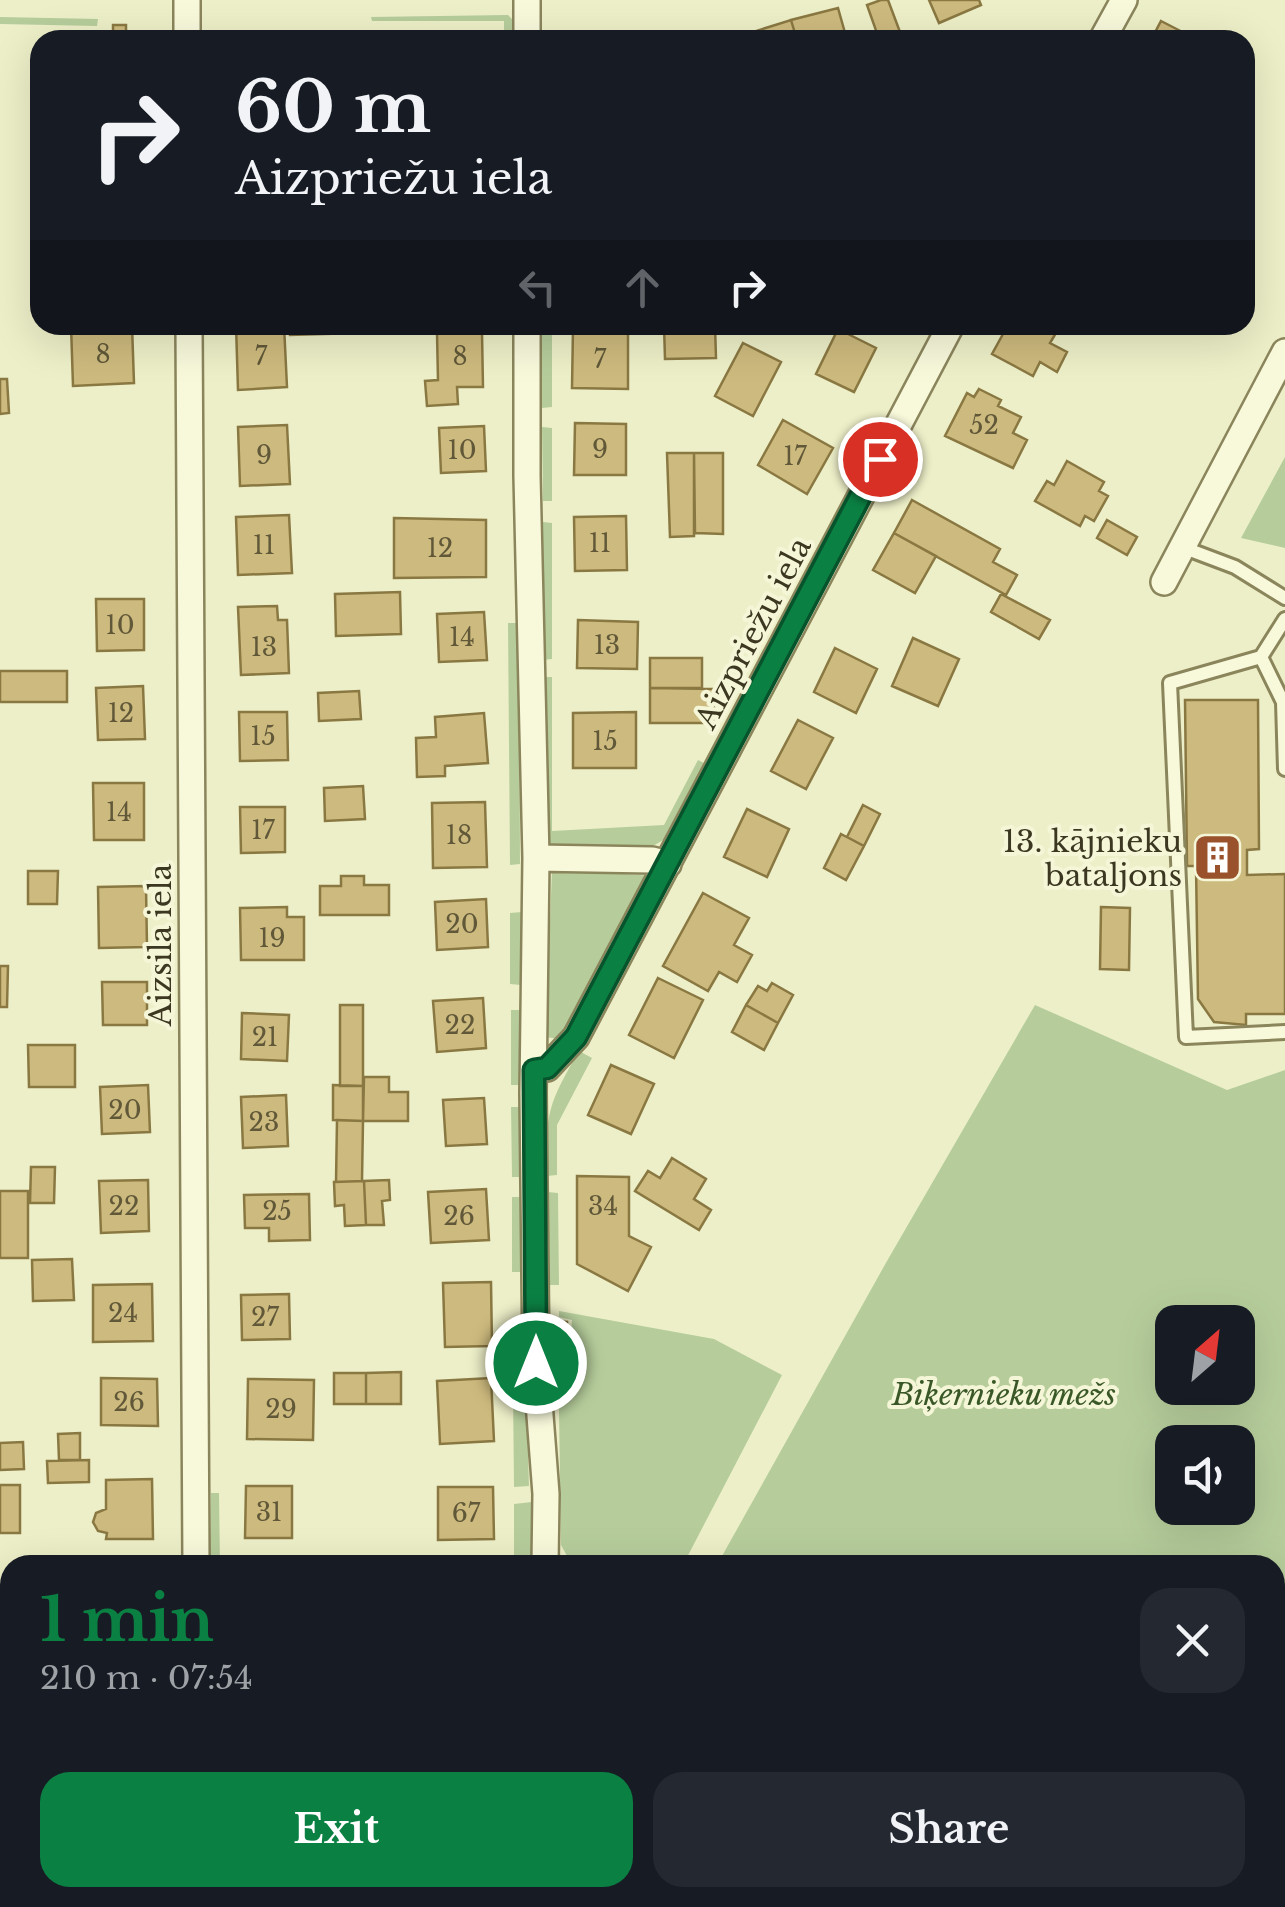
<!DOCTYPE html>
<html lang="en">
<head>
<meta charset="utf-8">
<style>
	:root { --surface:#171b24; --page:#242831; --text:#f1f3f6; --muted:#9ea1a6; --accent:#0b8043 }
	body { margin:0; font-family:"Libre Baskerville",serif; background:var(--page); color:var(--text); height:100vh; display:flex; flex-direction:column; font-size:38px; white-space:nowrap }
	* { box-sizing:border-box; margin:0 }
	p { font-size:32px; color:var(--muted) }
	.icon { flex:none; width:55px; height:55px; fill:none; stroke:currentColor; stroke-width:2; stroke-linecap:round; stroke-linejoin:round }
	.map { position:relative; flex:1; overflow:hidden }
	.sheet { position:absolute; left:0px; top:1555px; width:1285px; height:352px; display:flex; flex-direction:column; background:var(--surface); border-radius:30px 30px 0 0; box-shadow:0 10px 40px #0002 }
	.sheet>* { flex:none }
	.hud { position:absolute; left:30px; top:30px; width:1225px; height:305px; border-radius:30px; box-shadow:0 10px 40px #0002; background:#171b24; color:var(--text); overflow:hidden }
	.needle { width:65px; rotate:28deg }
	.tools { position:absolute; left:1155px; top:1305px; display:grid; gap:20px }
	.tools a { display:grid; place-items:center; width:100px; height:100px; border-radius:20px; background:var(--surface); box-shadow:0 10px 40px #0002; font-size:50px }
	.pin { position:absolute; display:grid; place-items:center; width:85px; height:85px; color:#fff; margin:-42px; border:5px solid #fff; border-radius:50%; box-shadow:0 2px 10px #0007 }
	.me { position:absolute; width:110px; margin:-55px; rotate:0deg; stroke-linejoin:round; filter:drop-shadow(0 0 8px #0008) }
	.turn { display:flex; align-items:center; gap:35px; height:210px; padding:0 40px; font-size:45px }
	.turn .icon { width:130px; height:130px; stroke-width:2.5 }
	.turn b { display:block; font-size:70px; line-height:85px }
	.lanes { display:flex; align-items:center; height:95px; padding:0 40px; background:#0003; justify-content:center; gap:50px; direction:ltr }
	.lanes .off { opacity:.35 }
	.round { display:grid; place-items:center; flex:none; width:105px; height:105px; border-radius:30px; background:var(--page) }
	.overview { display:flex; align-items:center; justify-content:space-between; height:170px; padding:0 40px }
	h1 { font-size:60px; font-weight:700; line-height:75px; color:var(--accent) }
	.button { display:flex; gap:20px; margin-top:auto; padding:20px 40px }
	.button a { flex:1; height:115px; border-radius:30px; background:var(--accent); color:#fff; font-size:40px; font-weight:700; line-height:115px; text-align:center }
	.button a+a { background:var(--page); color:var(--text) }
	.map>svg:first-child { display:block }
	.green { fill:#b6cd9b; fill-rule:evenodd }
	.building { fill:#cdba7e; stroke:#8a7842; stroke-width:2.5 }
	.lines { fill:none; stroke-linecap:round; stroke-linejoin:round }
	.lane-casing { stroke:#8b855c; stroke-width:18 }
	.street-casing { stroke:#8b855c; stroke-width:30 }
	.lane { stroke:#f8f9db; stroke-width:12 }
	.street { stroke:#f8f9db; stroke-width:25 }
	.route-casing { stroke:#07532c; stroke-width:25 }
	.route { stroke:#0b8043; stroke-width:18 }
	.labels { text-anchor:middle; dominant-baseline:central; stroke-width:8; stroke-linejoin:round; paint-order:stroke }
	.number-label { font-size:25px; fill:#605838 }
	.street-label { font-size:30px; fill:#3b3720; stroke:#f4f6d7 }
	.poi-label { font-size:30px; fill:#3b3720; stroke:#f4f6d7; text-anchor:end }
	.park-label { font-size:30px; font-style:italic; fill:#3a5827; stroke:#f4f6d7 }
</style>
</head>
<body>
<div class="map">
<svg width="1285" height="1907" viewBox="0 0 1285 1907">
	<rect width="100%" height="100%" fill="#edefc8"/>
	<path class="green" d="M508 15 513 20V40H504V21H372L371 17Z
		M0 17 98 19 97 26 0 24Z
		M542 331H552V407L542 408Z
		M542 427 552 428V501H543Z
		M1285 457V548L1241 538Z
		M543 522 552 523V659L542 660Z
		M508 623H519L520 864 510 865Z
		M544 677H552V831L664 825 698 760 708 765 667 838 651 847 552 846 547 840Z
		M552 869 654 876 564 1040 546 1037Z
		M522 912 521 985 510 984V913Z
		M1035 1005 1227 1090 1285 1070V1907H543L548 1898H1275V1565H717L887 1261ZM1172 1322H1238V1388H1172ZM1172 1442H1238V1508H1172Z
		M511 1010H521L522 1085H511Z
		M579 1051 592 1058 557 1125V1175L547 1176C545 1114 548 1104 579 1051Z
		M511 1107H524V1177H512Z
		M548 1192 558 1193 559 1285H550Z
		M512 1197H523L524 1272H512Z
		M559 1311 714 1339 782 1375 683 1565H572L561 1545 558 1343H570L572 1320 559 1317Z
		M513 1392H526L529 1486 514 1487Z
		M211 1493H219L220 1565H210Z
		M532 1502 537 1542 527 1565H257H265V1557H283L285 1564 514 1559V1504Z"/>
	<path class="building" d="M881 0H888L900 32 879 39 867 5Z
		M929 0H979L981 5 939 23Z
		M838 8 847 40H797L791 20Z
		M791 20 797 40H758L756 31Z
		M1161 21 1198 40H1151Z
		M113 25H126V37H113Z
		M71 325H132L134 383 73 386Z
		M236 325H284L287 387 238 390Z
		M290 325H394V332L290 335Z
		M664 325H715L716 358 665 359Z
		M1008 325 1059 328 1050 343 1067 352 1057 372 1040 362 1033 376 992 354Z
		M573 328 628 329V389L572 388Z
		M838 329 876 348 854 392 816 374Z
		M482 332 483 387H457L458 404 427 406 425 381 438 380 437 333Z
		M743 343 781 362 753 416 715 396Z
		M0 379H7L9 413 0 414Z
		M979 389 1001 400 998 406 1021 417 1013 433 1027 440 1013 468 945 436 967 393 974 397Z
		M783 420 833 448 807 494 758 465Z
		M575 423 626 424V475H574Z
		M287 425 290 484 240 486 238 427Z
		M484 426 486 471 441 473 439 428Z
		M667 453H694V536L670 537Z
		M694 453H723V534L695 533Z
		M1067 461 1104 482 1099 491 1108 496 1094 521 1085 516 1080 526 1035 501 1047 481 1054 485Z
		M912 500 1000 549 993 562 1017 575 1006 595 894 533Z
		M289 515 292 573 238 575 236 517Z
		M626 516 627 570 575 571 574 517Z
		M394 518 486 520V577L394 578Z
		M1107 520 1137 537 1127 555 1097 538Z
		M894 533 936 556 915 593 873 570Z
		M400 592 401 634 336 636 335 594Z
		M1001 594 1050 620 1039 639 991 612Z
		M96 599H144V650L97 651Z
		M277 606 278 620H287L289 673 241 675 238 607Z
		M484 612 487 660 439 662 437 614Z
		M578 620 638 622 637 669 577 668Z
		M913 638 959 659 938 706 892 686Z
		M835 648 877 669 856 713 814 692Z
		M650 658H702V688H650Z
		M0 671H67V702H0Z
		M143 686 145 739 98 740 96 688Z
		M650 688 714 689V723H650Z
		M359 691 361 719 319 721 318 693Z
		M1185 700H1258L1259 849 1247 850V875L1285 874V1014H1246V1025L1214 1022 1198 999 1196 866H1187Z
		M239 712H287L288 760 240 761Z
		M636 712V768H573V713Z
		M484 713 488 763 445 766V776L417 777 416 738 436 737 435 717Z
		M798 720 833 738 806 789 771 771Z
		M93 783H144V840H94Z
		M363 786 365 819 325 821 324 788Z
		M485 802 487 867 433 868 432 803Z
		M863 805 880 814 864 846 847 837Z
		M240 807H285V852L241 853Z
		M747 809 789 829 767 877 724 857Z
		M841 834 864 846 846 880 824 868Z
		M28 871H58L57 904H28Z
		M341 876H364V885H389V915H320V886H341Z
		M146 886 147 947 99 948 98 887Z
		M703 893 749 918 734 945 752 955 737 982 719 972 708 991 663 966Z
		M486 899 488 947 437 950 435 902Z
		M287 907V917H304V960H241L240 908Z
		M1101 907 1130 908 1129 970 1100 969Z
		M0 966H8L7 1007H0Z
		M658 978 703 1000 674 1058 629 1035Z
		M102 982H147V1025H103Z
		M772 983 793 995 778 1023 746 1005 758 986 767 991Z
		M483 998 486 1048 437 1052 433 1001Z
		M340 1005H363V1086H340Z
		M746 1005 778 1023 764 1050 732 1032Z
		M242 1013 289 1015 287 1061 241 1059Z
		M28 1045H75V1087H29Z
		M611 1065 654 1084 631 1134 588 1115Z
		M364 1077H389V1092H408V1121H363Z
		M148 1085 150 1132 102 1134 100 1087Z
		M333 1085 363 1086V1121L333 1120Z
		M286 1095 288 1146 243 1148 241 1097Z
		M484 1098 487 1144 446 1146 443 1100Z
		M337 1120 363 1121 362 1181 336 1182Z
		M672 1158 706 1179 694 1199 711 1210 699 1230 635 1191 648 1171 660 1178Z
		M31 1167H55L54 1203H30Z
		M577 1176 629 1177V1236L651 1247 628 1291 577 1264Z
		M148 1180 149 1231 101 1233 99 1181Z
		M389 1180 390 1200 382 1201 384 1225H366L364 1181Z
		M364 1181 366 1225 345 1226 344 1205 335 1206 334 1182Z
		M486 1189 489 1240 431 1243 428 1192Z
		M0 1191H28V1258H0Z
		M309 1194 310 1240 269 1241V1228H245L244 1195Z
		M72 1259 74 1300 33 1301 32 1260Z
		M491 1282 492 1346 445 1347 443 1283Z
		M152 1284 153 1341 93 1342V1285Z
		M289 1294 290 1339 242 1340 241 1295Z
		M556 1321 567 1322V1338H556Z
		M401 1372V1404H366V1373Z
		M334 1373H366V1404H334Z
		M101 1378 157 1379 158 1426 101 1425Z
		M491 1378 494 1441 440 1444 437 1381Z
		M248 1379 314 1380 313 1440 247 1439Z
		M80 1433V1460H59L58 1434Z
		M23 1442 24 1469 0 1470V1443Z
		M89 1460V1482L48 1483 47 1461Z
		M152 1479 153 1539H106L107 1533 98 1531 93 1522 96 1513 106 1509V1480Z
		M0 1485H20V1533H0Z
		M246 1486H292V1538H245Z
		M438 1487H493L494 1539 438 1540Z
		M2 1652H10V1704H2Z
		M26 1898H78L73 1907H21Z
		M174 1898H249L245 1907H170Z"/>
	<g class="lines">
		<defs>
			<path id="lane" d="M1182 547 1235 567 1285 598
				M1285 619 1261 657 1170 683 1186 1037 1285 1032
				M1261 657 1283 702 1285 769"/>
			<path id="street" d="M187 0V40
				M527 40V0
				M1102 40 1124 0
				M189 325 196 1565
				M527 325V476L536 858 533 1093 536 1363 546 1494 545 1565
				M1164 582 1285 352
				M536 858 652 860 668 864
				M534 1070 547 1068 576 1037 951 325
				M0 1601H10
				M125 1907 130 1898"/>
		</defs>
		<use href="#lane" class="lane-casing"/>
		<use href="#street" class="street-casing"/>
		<use href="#lane" class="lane"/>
		<use href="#street" class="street"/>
	</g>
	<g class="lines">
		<defs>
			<path id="route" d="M536 1363 534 1070 547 1068 576 1037 880 459"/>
		</defs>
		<use href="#route" class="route-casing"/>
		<use href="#route" class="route"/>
	</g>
	<defs>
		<symbol id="building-square" viewBox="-11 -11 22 22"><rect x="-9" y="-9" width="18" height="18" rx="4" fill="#9a522c" stroke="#f4f6d7"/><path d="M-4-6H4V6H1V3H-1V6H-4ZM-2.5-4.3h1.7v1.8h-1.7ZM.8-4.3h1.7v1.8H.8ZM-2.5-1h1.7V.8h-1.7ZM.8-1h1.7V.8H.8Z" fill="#fff"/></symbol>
	</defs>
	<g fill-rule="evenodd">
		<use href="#building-square" x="1190" y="830" width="55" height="55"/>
	</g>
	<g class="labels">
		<g class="number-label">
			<text x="103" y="354">8</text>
			<text x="261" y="356">7</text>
			<text x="460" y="356">8</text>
			<text x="600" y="359">7</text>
			<text x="984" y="425">52</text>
			<text x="600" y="449">9</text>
			<text x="462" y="450">10</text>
			<text x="264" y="455">9</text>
			<text x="795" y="456">17</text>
			<text x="600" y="543">11</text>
			<text x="264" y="545">11</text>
			<text x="440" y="548">12</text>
			<text x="120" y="625">10</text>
			<text x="462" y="637">14</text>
			<text x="607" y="645">13</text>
			<text x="264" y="647">13</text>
			<text x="121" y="713">12</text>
			<text x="263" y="736">15</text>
			<text x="605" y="741">15</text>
			<text x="119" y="812">14</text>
			<text x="263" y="830">17</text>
			<text x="459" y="835">18</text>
			<text x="462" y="924">20</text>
			<text x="272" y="938">19</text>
			<text x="460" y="1025">22</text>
			<text x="265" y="1037">21</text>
			<text x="125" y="1110">20</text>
			<text x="264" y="1122">23</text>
			<text x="124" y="1206">22</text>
			<text x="603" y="1206">34</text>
			<text x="277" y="1211">25</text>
			<text x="459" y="1216">26</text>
			<text x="123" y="1313">24</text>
			<text x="265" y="1317">27</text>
			<text x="129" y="1402">26</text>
			<text x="281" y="1409">29</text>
			<text x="269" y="1512">31</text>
			<text x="466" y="1513">67</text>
		</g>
		<g class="street-label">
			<text transform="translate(753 633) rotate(-62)">Aizpriežu iela</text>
			<text transform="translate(160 945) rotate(-90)">Aizsila iela</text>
		</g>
		<g class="poi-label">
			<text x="1182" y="841">13. kājnieku<tspan x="1182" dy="34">bataljons</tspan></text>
		</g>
		<g class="park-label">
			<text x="1004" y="1394">Biķernieku mežs</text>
		</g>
	</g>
</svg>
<div class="tools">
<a><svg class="needle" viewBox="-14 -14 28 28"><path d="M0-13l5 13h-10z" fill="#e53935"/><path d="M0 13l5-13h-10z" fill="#9ea1a6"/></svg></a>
<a><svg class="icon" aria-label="sound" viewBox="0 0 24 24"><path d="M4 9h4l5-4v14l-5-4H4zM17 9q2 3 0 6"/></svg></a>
</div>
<div class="pin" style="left:880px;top:459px;background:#d93025"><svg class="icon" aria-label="arrive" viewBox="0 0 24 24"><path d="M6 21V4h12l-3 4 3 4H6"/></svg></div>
<svg class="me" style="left:536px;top:1363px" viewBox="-20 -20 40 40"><circle r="17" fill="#0b8043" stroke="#fff" stroke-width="3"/><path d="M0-11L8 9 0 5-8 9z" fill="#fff"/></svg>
<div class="hud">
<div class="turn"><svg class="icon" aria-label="right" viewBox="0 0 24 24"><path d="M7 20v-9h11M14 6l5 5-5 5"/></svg><div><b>60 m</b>Aizpriežu iela</div></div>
<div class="lanes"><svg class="icon off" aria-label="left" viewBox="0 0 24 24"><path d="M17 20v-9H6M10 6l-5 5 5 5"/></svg><svg class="icon off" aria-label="ahead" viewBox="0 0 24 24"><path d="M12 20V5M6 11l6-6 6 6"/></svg><svg class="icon" aria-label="right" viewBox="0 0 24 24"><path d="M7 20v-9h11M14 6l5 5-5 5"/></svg></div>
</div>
<section class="sheet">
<div class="overview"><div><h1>1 min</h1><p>210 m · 07:54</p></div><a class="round"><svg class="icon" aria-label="close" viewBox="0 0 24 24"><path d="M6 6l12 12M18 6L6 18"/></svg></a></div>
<div class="button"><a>Exit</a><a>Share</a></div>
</section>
</div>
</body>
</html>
